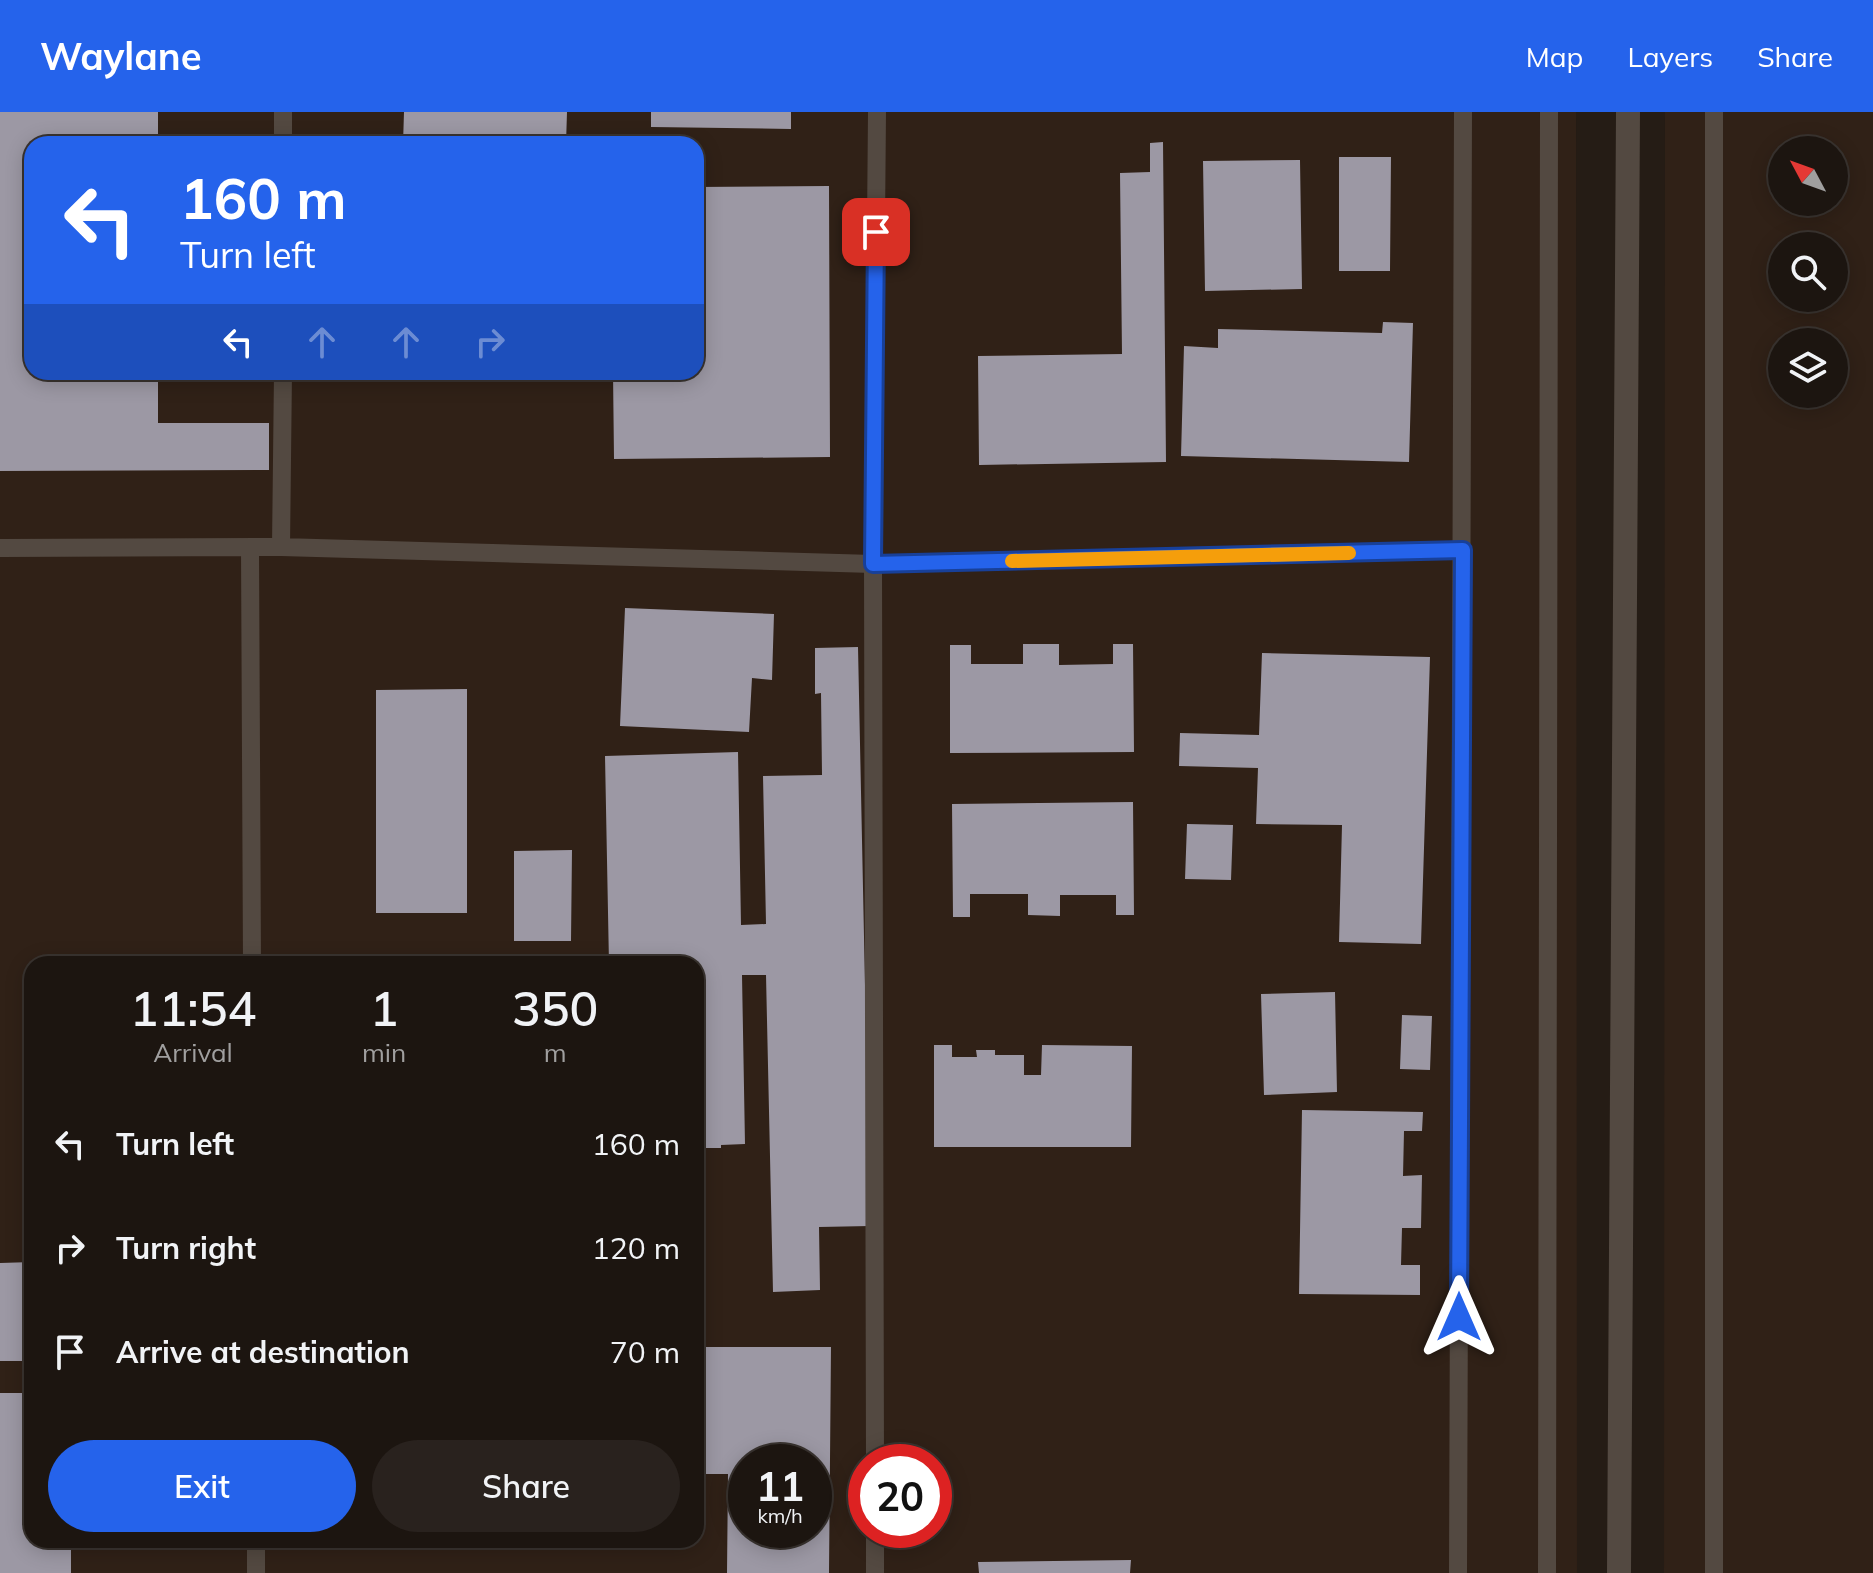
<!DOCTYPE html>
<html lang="en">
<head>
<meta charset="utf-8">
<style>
	:root { --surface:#1c1510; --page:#29221e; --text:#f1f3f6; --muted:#a09f9f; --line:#3a3430; --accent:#2563eb }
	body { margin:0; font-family:Mulish,sans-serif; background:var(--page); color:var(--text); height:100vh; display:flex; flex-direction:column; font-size:30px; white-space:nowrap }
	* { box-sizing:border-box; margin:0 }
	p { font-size:26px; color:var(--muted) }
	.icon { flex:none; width:44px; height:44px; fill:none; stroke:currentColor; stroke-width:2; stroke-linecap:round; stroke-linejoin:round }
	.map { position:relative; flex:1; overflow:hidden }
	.details { position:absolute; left:24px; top:844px; width:680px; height:592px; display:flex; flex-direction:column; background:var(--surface); border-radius:24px; box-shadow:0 4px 20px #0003,0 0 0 2px var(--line) }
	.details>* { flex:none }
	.banner { position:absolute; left:24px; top:24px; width:680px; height:244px; border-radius:24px; box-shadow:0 4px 20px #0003,0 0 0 2px var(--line); background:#2563eb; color:#fff; overflow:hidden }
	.needle { width:52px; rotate:311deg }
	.controls { position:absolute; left:1768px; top:24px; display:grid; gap:16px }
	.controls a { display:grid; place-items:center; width:80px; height:80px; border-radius:50%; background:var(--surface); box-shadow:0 4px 20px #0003,0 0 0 2px var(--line); font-size:40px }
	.speed { position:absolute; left:728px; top:1332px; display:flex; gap:16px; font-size:40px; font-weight:700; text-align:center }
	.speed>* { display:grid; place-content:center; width:104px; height:104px; border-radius:50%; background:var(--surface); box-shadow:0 4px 20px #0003,0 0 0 2px var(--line); line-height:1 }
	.speed small { font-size:20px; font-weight:400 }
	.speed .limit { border:12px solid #d22; background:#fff; color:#111 }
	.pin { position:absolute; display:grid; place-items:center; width:68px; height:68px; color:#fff; margin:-34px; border-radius:16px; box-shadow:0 4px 12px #0006 }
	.me { position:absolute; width:88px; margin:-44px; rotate:0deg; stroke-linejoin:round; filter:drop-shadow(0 0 6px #0008) }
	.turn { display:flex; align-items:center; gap:28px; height:168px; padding:0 24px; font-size:36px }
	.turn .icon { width:104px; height:104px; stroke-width:2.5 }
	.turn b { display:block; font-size:56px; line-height:68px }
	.lanes { display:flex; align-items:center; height:76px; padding:0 24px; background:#0003; justify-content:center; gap:40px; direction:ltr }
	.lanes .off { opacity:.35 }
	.eta { display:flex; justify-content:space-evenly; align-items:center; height:136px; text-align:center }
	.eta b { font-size:48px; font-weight:600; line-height:56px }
	.primary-button { display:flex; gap:16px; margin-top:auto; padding:16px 24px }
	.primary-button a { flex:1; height:92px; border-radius:48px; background:var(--accent); color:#fff; font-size:32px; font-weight:600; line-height:92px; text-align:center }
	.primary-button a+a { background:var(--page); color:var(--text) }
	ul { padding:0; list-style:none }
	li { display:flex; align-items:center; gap:24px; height:104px; padding:0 24px }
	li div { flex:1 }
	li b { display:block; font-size:30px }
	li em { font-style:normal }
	header { display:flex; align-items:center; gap:48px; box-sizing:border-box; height:112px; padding:0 40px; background:var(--accent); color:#fff }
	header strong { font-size:38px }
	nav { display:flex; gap:44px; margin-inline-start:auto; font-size:28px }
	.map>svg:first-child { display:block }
	.built { fill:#302117; fill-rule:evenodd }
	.building { fill:#9c98a4; fill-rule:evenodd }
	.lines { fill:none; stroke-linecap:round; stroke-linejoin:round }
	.service { stroke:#534941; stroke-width:18 }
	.tertiary { stroke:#534941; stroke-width:24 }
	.route-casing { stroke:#184099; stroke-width:20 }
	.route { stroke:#2563eb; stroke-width:14 }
	.slow { stroke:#f59e0b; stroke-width:14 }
</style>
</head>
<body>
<header>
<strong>Waylane</strong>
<nav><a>Map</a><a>Layers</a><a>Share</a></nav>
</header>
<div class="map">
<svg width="1873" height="1461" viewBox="0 0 1873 1461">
	<rect width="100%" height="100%" fill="#251c15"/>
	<path class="built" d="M0 0H1576L1577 1461H0ZM32 32H696V260H32ZM32 852H696V1428H32ZM746 1350H814V1418H746ZM866 1350H934V1418H866Z
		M1665 0H1873V1461H1664ZM1782 38H1834V90H1782ZM1782 134H1834V186H1782ZM1782 230H1834V282H1782Z"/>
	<path class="building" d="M0 0H158V32H32V260H158V311H269V358L0 359Z
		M404 0H567L566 32H403Z
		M651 0H791V17L651 15Z
		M1163 30 1166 350 979 353 978 244 1122 242 1120 61 1150 60V31Z
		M1339 45H1391L1390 159H1339Z
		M1300 48 1302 177 1205 179 1203 49Z
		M829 74 830 345 614 347 613 260H696V75Z
		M1383 210 1413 211 1409 350 1181 344 1184 234 1218 236V217L1382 221Z
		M625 496 774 502 772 568 752 566 749 620 620 614Z
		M1023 532H1059V553L1113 552V532H1133L1134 640 950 641V533H971V552H1023Z
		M858 535 870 1114 819 1115 820 1178 773 1180 766 863H742L745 1032 721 1033V1036H703L706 1184H696V852H609L605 644 738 640 741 813 766 812 763 664 822 663 821 581 815 582V536Z
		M1262 541 1430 545 1421 832 1339 830 1342 713 1256 712 1258 656 1179 654 1180 621 1259 623Z
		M467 577V801H376V578Z
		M1133 690 1134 803H1116V783H1060V804L1028 803V782H970V805H953L952 692Z
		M1187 712 1233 713 1231 768 1185 767Z
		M572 738 571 829H514V739Z
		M1335 880 1337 980 1264 983 1261 882Z
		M1402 903 1432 904 1430 958 1400 957Z
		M934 933H952V945H977L976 938H995V943H1024V963H1041L1042 933 1132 934 1131 1035H934Z
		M1302 998 1423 1000 1422 1019H1404L1403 1064 1422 1063 1421 1116H1402L1401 1153H1420V1183L1299 1182Z
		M32 1150V1249H0V1151Z
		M696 1235H831L829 1461H727L728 1362H696ZM746 1350H814V1418H746Z
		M0 1281H32V1428H71V1461H0Z
		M1131 1448 1130 1461H979L978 1450Z"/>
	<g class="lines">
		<path class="service" d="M1714 0V1461
			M283 32V0
			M281 435 283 260
			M0 436 281 435 873 452 1463 438
			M250 436 252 852
			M875 1350 873 452 877 0
			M875 1418V1461
			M256 1428V1461
			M1458 1461 1463 0
			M1547 1461 1549 0"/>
		<path class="tertiary" d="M1619 1461 1628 0"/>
	</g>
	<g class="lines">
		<defs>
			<path id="route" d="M876 120 873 452 1463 438 1459 1205"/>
		</defs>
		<use href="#route" class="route-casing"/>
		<use href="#route" class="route"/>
		<path class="slow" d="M1012 449 1349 441"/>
	</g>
</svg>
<div class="controls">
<a><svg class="needle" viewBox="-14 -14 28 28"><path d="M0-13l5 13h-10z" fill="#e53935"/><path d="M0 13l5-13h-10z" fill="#a09f9f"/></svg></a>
<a><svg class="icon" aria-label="search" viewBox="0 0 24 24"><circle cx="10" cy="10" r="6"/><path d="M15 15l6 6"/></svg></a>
<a><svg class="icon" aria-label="layers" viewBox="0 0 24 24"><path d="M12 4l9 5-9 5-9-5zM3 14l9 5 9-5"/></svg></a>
</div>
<div class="speed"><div>11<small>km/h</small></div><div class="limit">20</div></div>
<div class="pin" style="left:876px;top:120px;background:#d93025"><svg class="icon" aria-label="arrive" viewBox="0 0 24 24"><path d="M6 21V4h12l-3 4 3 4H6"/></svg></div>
<svg class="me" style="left:1459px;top:1205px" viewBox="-20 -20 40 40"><path d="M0-17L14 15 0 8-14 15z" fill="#2563eb" stroke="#fff" stroke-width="4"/></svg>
<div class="banner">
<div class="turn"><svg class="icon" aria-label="left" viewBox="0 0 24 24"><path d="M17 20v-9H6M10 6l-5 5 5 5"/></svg><div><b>160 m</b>Turn left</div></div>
<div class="lanes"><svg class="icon" aria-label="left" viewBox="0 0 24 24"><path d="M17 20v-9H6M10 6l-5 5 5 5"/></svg><svg class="icon off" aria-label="ahead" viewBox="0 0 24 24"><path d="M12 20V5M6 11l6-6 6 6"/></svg><svg class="icon off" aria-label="ahead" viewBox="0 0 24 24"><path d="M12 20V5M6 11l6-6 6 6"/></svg><svg class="icon off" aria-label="right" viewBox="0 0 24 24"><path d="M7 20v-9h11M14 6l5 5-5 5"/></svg></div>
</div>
<section class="details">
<div class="eta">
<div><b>11:54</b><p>Arrival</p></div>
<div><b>1</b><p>min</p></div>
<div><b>350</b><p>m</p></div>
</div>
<ul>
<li><svg class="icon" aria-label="left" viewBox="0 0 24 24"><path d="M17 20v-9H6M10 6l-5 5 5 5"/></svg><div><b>Turn left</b></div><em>160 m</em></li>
<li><svg class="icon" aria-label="right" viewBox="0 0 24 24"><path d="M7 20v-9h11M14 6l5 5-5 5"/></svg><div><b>Turn right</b></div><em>120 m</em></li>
<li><svg class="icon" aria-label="arrive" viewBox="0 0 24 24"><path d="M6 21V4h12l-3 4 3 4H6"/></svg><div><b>Arrive at destination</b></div><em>70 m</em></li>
</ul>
<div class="primary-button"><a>Exit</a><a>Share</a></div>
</section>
</div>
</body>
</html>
